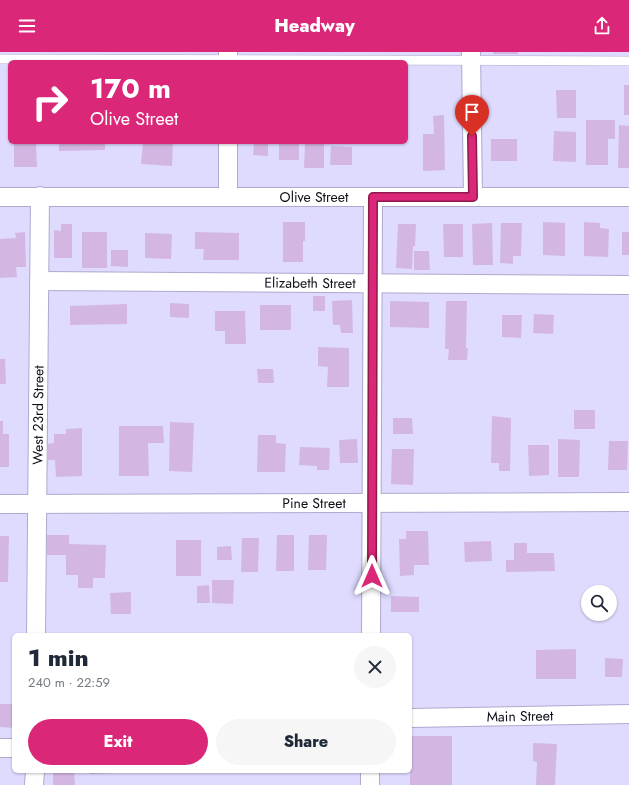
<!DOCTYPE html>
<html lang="en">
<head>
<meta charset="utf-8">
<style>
	:root { --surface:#fff; --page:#f6f6f7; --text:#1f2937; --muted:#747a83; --accent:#db2777 }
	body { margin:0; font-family:Jost,sans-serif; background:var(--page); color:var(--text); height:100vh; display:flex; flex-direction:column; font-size:15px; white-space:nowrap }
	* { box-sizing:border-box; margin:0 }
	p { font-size:13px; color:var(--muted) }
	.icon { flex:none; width:22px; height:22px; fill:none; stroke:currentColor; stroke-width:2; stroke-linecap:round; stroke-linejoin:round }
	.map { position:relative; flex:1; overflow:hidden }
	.drawer { position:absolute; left:12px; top:581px; width:400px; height:140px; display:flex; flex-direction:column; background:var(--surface); border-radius:6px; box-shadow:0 1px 3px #0004 }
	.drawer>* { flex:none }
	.hud { position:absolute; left:8px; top:8px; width:400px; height:84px; border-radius:6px; box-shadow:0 1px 3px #0004; background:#db2777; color:#fff; overflow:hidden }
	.buttons { position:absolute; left:581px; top:533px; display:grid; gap:8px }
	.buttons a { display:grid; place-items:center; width:36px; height:36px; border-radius:50%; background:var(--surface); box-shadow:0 1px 3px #0004; font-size:20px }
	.pin { position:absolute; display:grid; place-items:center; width:34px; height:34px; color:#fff; margin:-41px -17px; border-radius:50% 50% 50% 0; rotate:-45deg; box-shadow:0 0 4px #0007 }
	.pin .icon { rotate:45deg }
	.me { position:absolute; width:44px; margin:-22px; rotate:0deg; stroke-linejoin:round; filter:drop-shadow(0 0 3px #0008) }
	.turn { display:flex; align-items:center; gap:14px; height:84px; padding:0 16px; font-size:18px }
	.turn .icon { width:52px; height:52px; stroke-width:2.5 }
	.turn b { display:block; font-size:28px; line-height:34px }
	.round { display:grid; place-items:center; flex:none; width:42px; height:42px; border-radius:21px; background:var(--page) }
	.overview { display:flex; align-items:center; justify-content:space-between; height:68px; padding:0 16px }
	h1 { font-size:24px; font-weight:800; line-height:30px }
	.primary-button { display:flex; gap:8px; margin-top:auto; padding:8px 16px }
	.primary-button a { flex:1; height:46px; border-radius:24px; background:var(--accent); color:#fff; font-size:16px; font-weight:800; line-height:46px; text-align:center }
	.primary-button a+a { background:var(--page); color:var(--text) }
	header { display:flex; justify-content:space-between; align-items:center; height:52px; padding:0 16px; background:var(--accent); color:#fff; font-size:18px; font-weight:800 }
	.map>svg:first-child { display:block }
	.building { fill:#d3b7e2 }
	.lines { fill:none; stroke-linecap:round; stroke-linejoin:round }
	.service-casing { stroke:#adaacd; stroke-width:10 }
	.minor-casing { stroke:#adaacd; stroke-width:20 }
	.service { stroke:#fff; stroke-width:9 }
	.minor { stroke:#fff; stroke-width:18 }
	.route-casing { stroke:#8e194d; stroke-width:10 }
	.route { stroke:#db2777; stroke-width:7 }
	.labels { text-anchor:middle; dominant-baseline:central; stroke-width:3.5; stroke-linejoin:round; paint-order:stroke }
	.street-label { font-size:14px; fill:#0d0c17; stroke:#dedbff }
</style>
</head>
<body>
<header><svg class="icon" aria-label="menu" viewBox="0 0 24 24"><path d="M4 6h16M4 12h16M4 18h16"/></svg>Headway<svg class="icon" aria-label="share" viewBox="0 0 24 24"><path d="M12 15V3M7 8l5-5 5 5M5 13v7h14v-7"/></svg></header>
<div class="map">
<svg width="629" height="733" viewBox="0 0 629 733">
	<rect width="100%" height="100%" fill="#dedbff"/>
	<path class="building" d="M493 0H518V2H493Z
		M624 33H629V63H624Z
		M556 38H576V66H557Z
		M444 63 445 118 423 119V82H434L433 64Z
		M586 68H615V87H608V113H586Z
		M619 73 629 74V116H618Z
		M554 79 576 80V110L553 109Z
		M491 87H517V109H491Z
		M14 90H36L37 115H14Z
		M59 90H105V98L59 99Z
		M143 90H173L172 114 141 112Z
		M254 90H268V104L253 103Z
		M279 90H299V108H279Z
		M305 91H324V116H304Z
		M331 94 352 95V113H330Z
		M283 170H305V189H303V210H283Z
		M543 170 565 171V204L543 203Z
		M584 170 600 171V176L609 177 608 205 584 204Z
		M492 171 493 213H473L472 172Z
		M501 171H522L521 204H513V212L500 211Z
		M61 172H72V206H54V178L61 179Z
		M398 172H416L415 194H413L412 217 396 216Z
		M443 172H463V205H444Z
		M25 180 26 215H16L17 225 0 226V187L16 186 15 181Z
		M82 180H107V216H82Z
		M195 180 239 181V208H203L204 197H195Z
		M622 180H629V203H622Z
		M145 181 172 182 171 207 145 206Z
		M111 198H128V215L111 214Z
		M414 199H429L430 218H414Z
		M313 244H325V259H313Z
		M352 248 353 281H341L340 273H333L332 249Z
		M390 249 429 250V276L390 275Z
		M446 249H467L466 296H468L467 308H448L449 297H445Z
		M170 251 189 252V266L170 265Z
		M127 252V272L70 273V254Z
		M260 253H291V278H260Z
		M215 259H245L246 292H225V279H215Z
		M534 262 554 263 553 282 533 281Z
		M502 263H522L521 286 502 285Z
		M318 295 349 296V335H327L328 315 318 314Z
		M0 307H5L6 332H0Z
		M257 317H273L274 331H258Z
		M574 358H595V377H574Z
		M492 364 511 366 510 419H499V411H491Z
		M393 366H412L413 382H393Z
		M0 369H3V382H9V415H0Z
		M170 370 194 371 192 420 169 419Z
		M119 374H163L164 391H148L149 424H119Z
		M82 376V424L56 425 55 408H48V392L54 391V382H66V377Z
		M258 383H276V391L286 392 285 420H257Z
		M357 387 358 411H340L339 388Z
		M558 387 580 388 579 425H558Z
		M609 389H628L627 418H608Z
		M528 393H549V423L529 424Z
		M300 395 330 396 329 418H317V414L299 413Z
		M392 397H414L413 433 391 432Z
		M406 479H428L429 513H414V523L400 524 399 487H406Z
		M47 483H69V492L106 493 105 526H93V536H78V523H66V503H47Z
		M277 483H294V519H276Z
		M309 483H327L326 518H308Z
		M0 484H9L8 530H0Z
		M242 486H259L258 520H241Z
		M176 488H201V524H176Z
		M491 489 492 509 465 510 464 490Z
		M514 491H527V501H554L555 519 506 520V508H514Z
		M231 494 232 508H217V495Z
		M212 528H234L233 552 212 551Z
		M209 533 210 551H197V534Z
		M131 540V562H111L110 541Z
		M391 544 419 545V560H391Z
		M576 597V627H536V598Z
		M605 606 623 607 622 625H605Z
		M0 652H14V676L0 675Z
		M410 684H452V733H410Z
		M533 691 557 692 555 733H536L537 710 533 709Z
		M53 719H74L75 733H53Z
		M90 719H111V721L90 722Z"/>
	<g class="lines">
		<defs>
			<path id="service" d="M0 7 629 9"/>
			<g id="minor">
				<path d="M228 0V10"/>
				<path d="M471 0 473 145"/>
				<path d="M228 90V144"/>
				<path id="s1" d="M0 145H629"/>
				<path id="s2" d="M39 229 629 233"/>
				<path id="s3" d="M0 452 629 450"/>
				<path id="s4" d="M36 583 40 144"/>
				<path d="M371 583 373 145"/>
				<path id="s5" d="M410 666 629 662"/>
				<path d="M0 696H14"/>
				<path d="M34 733 35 719"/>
				<path d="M370 733V719"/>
			</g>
		</defs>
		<use href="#service" class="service-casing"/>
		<use href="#minor" class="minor-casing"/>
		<use href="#service" class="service"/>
		<use href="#minor" class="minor"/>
	</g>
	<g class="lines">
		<defs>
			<path id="route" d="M372 524 373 145H473L472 84"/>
		</defs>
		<use href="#route" class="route-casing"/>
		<use href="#route" class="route"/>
	</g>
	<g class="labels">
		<g class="street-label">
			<text stroke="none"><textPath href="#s1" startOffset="314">Olive Street</textPath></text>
			<text stroke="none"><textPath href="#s2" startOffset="271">Elizabeth Street</textPath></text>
			<text stroke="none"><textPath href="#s4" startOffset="220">West 23rd Street</textPath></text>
			<text stroke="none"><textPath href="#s3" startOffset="314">Pine Street</textPath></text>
			<text stroke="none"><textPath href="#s5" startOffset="110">Main Street</textPath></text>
		</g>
	</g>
</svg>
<div class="buttons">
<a><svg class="icon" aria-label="search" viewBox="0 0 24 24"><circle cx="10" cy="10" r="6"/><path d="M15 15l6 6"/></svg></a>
</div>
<div class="pin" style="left:472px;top:84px;background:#d93025"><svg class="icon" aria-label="arrive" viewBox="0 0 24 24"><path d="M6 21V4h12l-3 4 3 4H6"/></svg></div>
<svg class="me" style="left:372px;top:524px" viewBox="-20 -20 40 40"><path d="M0-17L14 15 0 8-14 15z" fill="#db2777" stroke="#fff" stroke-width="4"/></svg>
<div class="hud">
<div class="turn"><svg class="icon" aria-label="right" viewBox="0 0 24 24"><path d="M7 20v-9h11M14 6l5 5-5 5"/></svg><div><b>170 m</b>Olive Street</div></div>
</div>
<section class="drawer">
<div class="overview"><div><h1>1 min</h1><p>240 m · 22:59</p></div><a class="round"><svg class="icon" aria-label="close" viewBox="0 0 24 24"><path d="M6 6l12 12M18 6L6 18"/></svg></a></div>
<div class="primary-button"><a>Exit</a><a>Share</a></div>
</section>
</div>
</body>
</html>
